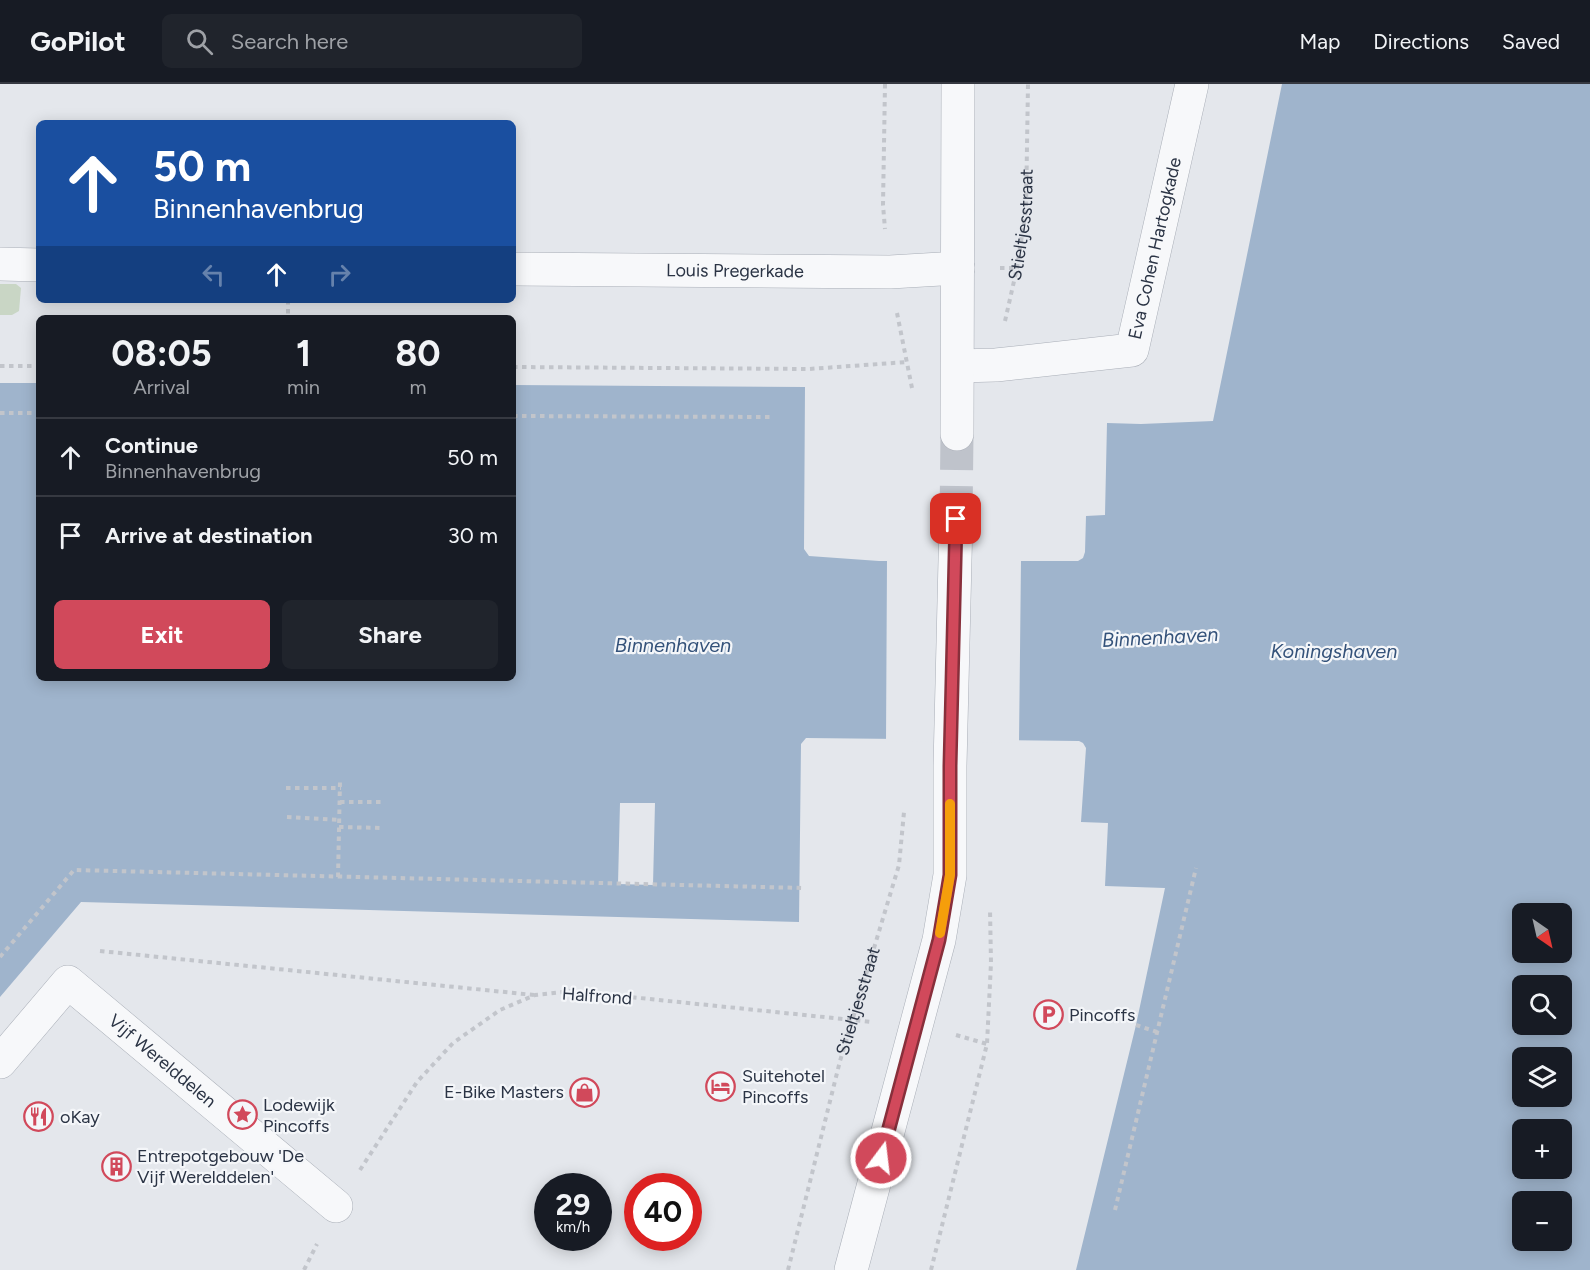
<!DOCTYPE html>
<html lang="en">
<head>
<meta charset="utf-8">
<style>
	:root { --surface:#171b24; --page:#20242c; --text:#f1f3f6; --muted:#9ea1a6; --line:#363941; --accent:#d1495b }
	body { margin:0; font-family:Figtree,sans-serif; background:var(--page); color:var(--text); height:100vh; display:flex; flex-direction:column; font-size:22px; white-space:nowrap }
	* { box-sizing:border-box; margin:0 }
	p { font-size:20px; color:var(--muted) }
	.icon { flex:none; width:33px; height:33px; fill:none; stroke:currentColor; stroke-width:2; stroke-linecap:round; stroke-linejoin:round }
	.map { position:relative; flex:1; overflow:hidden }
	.side { position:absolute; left:36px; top:231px; width:480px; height:366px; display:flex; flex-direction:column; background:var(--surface); border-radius:9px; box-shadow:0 3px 15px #0003 }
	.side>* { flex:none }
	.hud { position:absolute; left:36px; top:36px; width:480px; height:183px; border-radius:9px; box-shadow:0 3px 15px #0003; background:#1a4fa0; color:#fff; overflow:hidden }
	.needle { width:39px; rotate:146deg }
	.buttons { position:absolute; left:1512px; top:819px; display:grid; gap:12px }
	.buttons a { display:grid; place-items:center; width:60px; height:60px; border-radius:9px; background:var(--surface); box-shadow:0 3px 15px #0003; font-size:30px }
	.speed { position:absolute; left:534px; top:1089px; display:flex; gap:12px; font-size:30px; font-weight:700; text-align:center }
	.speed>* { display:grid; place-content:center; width:78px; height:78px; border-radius:50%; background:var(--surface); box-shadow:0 3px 15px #0003; line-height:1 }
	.speed small { font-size:15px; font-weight:400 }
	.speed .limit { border:9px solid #d22; background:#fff; color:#111 }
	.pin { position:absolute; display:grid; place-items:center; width:51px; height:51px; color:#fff; margin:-26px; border-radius:12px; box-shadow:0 3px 9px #0006 }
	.me { position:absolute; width:66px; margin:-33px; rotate:15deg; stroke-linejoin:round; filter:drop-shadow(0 0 4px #0008) }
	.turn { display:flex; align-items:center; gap:21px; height:126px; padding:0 18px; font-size:27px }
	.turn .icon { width:78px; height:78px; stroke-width:2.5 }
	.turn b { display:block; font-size:42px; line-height:51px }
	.lanes { display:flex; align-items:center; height:57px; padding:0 18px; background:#0003; justify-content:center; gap:30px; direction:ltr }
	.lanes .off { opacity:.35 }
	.eta { display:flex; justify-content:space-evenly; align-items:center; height:102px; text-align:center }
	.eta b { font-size:36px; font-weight:700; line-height:42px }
	.button { display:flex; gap:12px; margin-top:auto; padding:12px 18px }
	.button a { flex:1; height:69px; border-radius:9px; background:var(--accent); color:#fff; font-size:24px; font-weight:700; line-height:69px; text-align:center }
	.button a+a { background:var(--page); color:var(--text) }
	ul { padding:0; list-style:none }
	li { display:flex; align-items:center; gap:18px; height:78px; padding:0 18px; border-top:2px solid var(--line) }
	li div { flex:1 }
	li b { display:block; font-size:22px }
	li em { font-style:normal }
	header { display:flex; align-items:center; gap:36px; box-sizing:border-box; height:84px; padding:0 30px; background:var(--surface); border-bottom:2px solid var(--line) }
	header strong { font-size:28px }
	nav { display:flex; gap:33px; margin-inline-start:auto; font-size:21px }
	.search { width:420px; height:54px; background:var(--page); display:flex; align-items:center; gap:15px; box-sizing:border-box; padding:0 21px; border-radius:9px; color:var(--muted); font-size:22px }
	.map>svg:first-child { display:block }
	.green { fill:#c9d6c5 }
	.water { fill:#9fb4cc; fill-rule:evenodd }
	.pier { fill:#e4e7ec }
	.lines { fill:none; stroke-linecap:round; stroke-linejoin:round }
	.minor-tunnel { stroke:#bfc3cb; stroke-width:33; stroke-dasharray:33 16; stroke-linecap:butt }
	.minor-casing { stroke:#a9aeb7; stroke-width:34 }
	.path { stroke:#c2c5cb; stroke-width:4; stroke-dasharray:4.5 4.5; stroke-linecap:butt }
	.minor { stroke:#f7f8fa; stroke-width:33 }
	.route-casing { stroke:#882f3b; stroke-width:15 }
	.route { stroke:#d1495b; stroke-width:10 }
	.slow { stroke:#f59e0b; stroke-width:10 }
	.labels { text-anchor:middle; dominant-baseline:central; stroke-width:4.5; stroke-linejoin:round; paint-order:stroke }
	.street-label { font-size:18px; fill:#2b3445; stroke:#f4f6f9 }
	.poi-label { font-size:18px; fill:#2b3445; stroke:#f4f6f9; text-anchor:start }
	.water-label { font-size:20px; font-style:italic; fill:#34527a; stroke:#f4f6f9 }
</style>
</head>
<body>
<header>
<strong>GoPilot</strong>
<div class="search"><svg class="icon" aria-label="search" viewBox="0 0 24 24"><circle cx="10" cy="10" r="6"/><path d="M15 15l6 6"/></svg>Search here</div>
<nav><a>Map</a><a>Directions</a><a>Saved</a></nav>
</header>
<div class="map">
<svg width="1590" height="1186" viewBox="0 0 1590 1186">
	<rect width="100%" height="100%" fill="#e4e7ec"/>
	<path class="green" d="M0 200H16L21 204 19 227 12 231H0Z"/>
	<path class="water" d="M1282 0H1590V1186H1076L1136 941 1165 804 1105 802 1108 739 1081 738 1086 664 1083 659 1079 657 806 654 801 660 799 838 81 818 0 913V299H39V594H513V301L805 303 804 465 809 472 879 477H1078L1083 474 1085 468 1086 432 1105 431 1107 339 1141 340 1213 337ZM1522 830H1562V868H1522ZM1522 902H1562V940H1522ZM1522 974H1562V1012H1522ZM1522 1046H1562V1084H1522ZM1522 1118H1562V1156H1522Z"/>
	<path class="pier" d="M887 476H1021L1019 659 886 657Z
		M620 719H655L653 801 618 800Z"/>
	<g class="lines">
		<path class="minor-tunnel" d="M956 435 957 350"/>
		<defs>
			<g id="minor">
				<path d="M0 180 39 181"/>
				<path id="s3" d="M513 185 890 188 958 184"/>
				<path id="s4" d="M959 282 996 281 1132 266 1192 0"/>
				<path d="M957 350 958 0"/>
				<path id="s5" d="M0 978 68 898 336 1122"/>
				<path d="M851 1186 939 856 950 791V682L956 435"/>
			</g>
		</defs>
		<use href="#minor" class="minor-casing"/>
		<g class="path">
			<path d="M885 0 883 121 885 145"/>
			<path d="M1000 184H1017"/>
			<path d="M288 216V234"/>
			<path d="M897 229 912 304"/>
			<path id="s1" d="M1005 237 1017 184 1026 125 1028 0"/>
			<path d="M0 282H39"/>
			<path d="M513 283 809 285 907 278"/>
			<path d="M0 329H39"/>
			<path d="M513 332 772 333"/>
			<path d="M513 420 514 332"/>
			<path d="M286 704H341"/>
			<path d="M340 718H384"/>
			<path d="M287 733 340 736"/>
			<path d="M339 743 383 744"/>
			<path d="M338 793 340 697"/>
			<path d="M100 867 534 911"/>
			<path d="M0 873 74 786 803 804"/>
			<path d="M1136 941 1157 948"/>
			<path d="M956 951 987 960"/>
			<path d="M360 1086 417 998 453 959 500 926 535 911 572 907 872 938"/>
			<path d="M1115 1126 1196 784"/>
			<path d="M304 1186 317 1160"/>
			<path id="s2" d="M788 1186 840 977 899 781 904 728"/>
			<path d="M931 1186 987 960 991 879 990 825"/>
		</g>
		<use href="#minor" class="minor"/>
	</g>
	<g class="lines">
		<defs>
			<path id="route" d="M881 1074 939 856 950 791V682L956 435"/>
		</defs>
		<use href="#route" class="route-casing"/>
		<use href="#route" class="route"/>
		<path class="slow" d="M940 849 950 791V720"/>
	</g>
	<defs>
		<symbol id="parking-ring" viewBox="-11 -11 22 22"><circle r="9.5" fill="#f4f6f9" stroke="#d1495b" stroke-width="1.5"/><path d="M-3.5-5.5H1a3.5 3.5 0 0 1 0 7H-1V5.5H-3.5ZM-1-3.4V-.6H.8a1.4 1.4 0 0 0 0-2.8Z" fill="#d1495b"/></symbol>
		<symbol id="hotel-ring" viewBox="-11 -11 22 22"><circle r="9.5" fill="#f4f6f9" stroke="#d1495b" stroke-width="1.5"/><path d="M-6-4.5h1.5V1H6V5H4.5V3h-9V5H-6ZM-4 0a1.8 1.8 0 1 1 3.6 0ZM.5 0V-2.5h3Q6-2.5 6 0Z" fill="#d1495b"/></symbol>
		<symbol id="shop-ring" viewBox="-11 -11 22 22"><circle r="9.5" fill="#f4f6f9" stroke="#d1495b" stroke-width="1.5"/><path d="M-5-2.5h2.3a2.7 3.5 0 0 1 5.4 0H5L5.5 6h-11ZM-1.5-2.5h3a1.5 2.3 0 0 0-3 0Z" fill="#d1495b"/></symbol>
		<symbol id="sight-ring" viewBox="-11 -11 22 22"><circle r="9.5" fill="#f4f6f9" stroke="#d1495b" stroke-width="1.5"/><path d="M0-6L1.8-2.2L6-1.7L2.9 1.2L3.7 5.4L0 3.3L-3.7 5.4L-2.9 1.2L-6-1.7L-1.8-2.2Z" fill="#d1495b"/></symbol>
		<symbol id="restaurant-ring" viewBox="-11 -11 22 22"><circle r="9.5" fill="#f4f6f9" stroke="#d1495b" stroke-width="1.5"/><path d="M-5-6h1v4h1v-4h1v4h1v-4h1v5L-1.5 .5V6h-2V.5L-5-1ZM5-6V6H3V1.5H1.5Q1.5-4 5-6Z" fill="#d1495b"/></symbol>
		<symbol id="building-ring" viewBox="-11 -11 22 22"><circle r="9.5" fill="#f4f6f9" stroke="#d1495b" stroke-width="1.5"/><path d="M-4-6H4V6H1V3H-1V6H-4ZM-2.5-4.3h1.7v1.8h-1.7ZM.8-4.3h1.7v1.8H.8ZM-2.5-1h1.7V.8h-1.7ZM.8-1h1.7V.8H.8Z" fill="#d1495b"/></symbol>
	</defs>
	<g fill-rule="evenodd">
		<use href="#parking-ring" x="1032" y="914" width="33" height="33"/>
		<use href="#hotel-ring" x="704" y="986" width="33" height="33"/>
		<use href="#shop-ring" x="568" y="992" width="33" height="33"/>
		<use href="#sight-ring" x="226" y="1014" width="33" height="33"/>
		<use href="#restaurant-ring" x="22" y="1016" width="33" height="33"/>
		<use href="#building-ring" x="100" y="1066" width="33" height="33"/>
	</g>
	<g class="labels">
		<g class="street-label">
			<text stroke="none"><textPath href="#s1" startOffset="98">Stieltjesstraat</textPath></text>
			<text stroke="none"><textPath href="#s4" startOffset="278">Eva Cohen Hartogkade</textPath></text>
			<text stroke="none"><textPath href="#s3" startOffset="222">Louis Pregerkade</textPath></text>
			<text transform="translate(597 912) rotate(4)">Halfrond</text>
			<text stroke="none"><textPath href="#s2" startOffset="278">Stieltjesstraat</textPath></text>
			<text stroke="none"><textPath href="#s5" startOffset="228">Vijf Werelddelen</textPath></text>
		</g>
		<g class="poi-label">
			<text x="1069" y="931">Pincoffs</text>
			<text x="742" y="992">Suitehotel<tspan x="742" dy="21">Pincoffs</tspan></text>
			<text x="564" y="1008" text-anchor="end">E-Bike Masters</text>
			<text x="263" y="1021">Lodewijk<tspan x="263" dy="21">Pincoffs</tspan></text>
			<text x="60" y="1033">oKay</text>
			<text x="137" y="1072">Entrepotgebouw 'De<tspan x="137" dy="21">Vijf Werelddelen'</tspan></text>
		</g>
		<g class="water-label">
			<text transform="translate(1160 553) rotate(-3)">Binnenhaven</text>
			<text x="673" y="561">Binnenhaven</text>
			<text x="1334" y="567">Koningshaven</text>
		</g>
	</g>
</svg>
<div class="buttons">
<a><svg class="needle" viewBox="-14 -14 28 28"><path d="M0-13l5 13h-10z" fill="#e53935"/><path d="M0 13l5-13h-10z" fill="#9ea1a6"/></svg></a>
<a><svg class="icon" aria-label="search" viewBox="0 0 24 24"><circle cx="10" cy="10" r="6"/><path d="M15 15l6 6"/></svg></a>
<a><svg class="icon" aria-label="layers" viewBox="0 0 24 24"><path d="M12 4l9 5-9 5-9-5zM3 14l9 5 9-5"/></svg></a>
<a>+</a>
<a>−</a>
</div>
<div class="speed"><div>29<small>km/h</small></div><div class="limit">40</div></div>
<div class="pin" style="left:956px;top:435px;background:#d93025"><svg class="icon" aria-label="arrive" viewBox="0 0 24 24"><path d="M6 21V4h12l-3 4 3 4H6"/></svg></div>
<svg class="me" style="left:881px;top:1074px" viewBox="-20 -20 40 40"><circle r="17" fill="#d1495b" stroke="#fff" stroke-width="3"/><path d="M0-11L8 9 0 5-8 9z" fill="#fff"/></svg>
<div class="hud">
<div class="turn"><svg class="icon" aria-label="ahead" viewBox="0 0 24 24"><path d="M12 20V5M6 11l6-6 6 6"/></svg><div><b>50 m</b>Binnenhavenbrug</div></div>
<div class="lanes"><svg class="icon off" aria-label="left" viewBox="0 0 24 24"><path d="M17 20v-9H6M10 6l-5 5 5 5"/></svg><svg class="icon" aria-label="ahead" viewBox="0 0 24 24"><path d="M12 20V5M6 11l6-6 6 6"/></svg><svg class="icon off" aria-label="right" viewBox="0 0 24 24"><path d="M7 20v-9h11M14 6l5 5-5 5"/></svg></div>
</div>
<section class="side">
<div class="eta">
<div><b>08:05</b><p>Arrival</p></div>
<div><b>1</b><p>min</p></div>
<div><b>80</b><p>m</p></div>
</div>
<ul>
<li><svg class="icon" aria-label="ahead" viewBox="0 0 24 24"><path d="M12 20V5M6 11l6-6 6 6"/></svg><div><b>Continue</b><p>Binnenhavenbrug</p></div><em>50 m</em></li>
<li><svg class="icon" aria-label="arrive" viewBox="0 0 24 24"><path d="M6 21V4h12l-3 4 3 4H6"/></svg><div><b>Arrive at destination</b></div><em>30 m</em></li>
</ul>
<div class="button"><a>Exit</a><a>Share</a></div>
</section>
</div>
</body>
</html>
